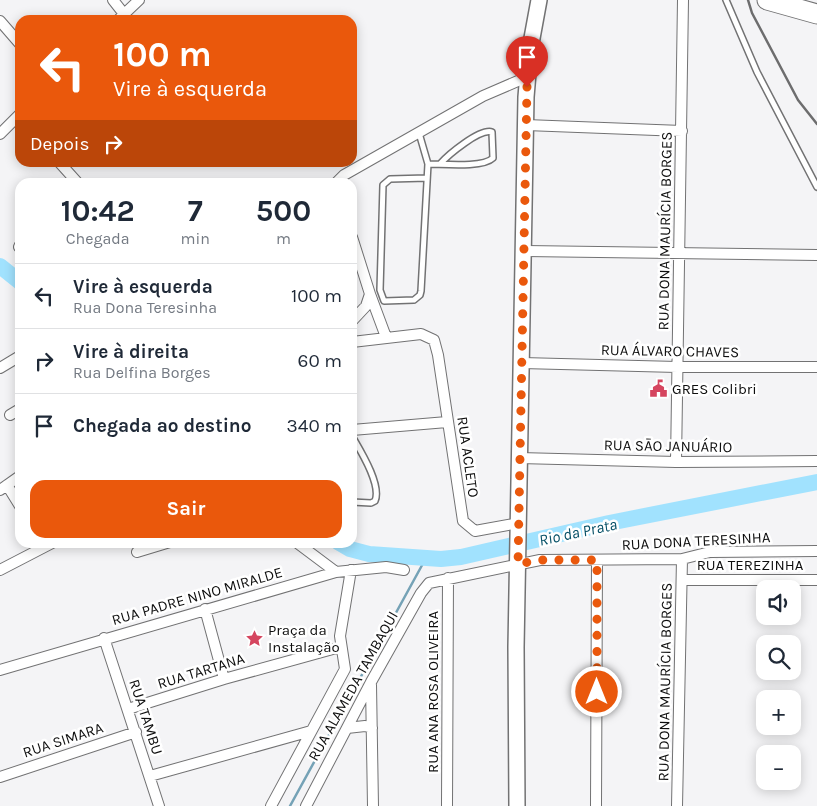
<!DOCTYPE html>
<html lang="pt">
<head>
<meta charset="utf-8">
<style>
	:root { --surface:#fff; --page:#f6f6f7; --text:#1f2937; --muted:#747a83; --line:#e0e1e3; --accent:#ea580c }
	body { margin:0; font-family:Karla,sans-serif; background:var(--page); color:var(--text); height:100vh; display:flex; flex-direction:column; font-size:19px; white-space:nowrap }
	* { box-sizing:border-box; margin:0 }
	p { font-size:16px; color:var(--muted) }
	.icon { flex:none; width:28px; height:28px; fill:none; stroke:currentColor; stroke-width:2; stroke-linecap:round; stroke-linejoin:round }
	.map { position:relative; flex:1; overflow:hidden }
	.panel { position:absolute; left:15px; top:178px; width:342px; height:370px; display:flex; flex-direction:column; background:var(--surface); border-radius:15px; box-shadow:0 2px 12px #0003 }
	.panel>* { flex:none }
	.top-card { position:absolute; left:15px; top:15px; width:342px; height:152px; border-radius:15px; box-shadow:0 2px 12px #0003; background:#ea580c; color:#fff; overflow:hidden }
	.buttons { position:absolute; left:756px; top:580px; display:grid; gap:10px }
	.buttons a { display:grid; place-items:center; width:45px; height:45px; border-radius:10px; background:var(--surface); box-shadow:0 2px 12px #0003; font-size:25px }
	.pin { position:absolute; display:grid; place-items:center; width:42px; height:42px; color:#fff; margin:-51px -21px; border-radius:50% 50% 50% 0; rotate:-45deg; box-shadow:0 0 5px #0007 }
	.pin .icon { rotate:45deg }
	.me { position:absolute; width:55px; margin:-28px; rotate:0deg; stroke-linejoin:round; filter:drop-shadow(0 0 4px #0008) }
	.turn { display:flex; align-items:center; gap:18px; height:105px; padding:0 15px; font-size:22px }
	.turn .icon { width:65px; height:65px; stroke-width:2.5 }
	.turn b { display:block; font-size:35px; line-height:42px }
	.then { display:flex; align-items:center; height:48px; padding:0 15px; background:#0003; gap:10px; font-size:19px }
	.eta { display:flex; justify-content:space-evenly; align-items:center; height:85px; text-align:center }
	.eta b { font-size:30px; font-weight:700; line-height:35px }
	.button { display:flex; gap:10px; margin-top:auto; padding:10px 15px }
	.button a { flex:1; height:58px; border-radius:15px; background:var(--accent); color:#fff; font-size:20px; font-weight:700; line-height:58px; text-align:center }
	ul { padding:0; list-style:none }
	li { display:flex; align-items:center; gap:15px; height:65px; padding:0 15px; border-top:1px solid var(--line) }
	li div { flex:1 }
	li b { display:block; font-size:19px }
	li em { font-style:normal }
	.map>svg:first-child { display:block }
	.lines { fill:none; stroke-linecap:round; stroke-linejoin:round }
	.stream { stroke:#75a2b6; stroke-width:2.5 }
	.river { stroke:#a1e2fe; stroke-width:16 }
	.lane-casing { stroke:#727273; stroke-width:8 }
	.street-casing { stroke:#727273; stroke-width:12 }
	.secondary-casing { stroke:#727273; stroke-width:18 }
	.highway-casing { stroke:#727273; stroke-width:21 }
	.lane { stroke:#fff; stroke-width:5 }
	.street { stroke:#fff; stroke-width:10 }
	.secondary { stroke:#fff; stroke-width:15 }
	.highway { stroke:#fff; stroke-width:19 }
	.rail { stroke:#6d6d6e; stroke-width:2.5 }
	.route { stroke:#ea580c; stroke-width:9; stroke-dasharray:0 16.2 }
	.labels { text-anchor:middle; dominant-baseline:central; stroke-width:5; stroke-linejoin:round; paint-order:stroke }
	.street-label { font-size:15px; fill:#0e0e0e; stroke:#fff }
	.poi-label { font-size:15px; fill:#0e0e0e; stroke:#fff; text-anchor:start }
	.water-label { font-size:16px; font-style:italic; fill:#065067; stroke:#fff }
</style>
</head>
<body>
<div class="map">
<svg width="817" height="806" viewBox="0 0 817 806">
	<rect width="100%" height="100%" fill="#f4f4f6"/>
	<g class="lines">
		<path class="stream" d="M290 806 426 558"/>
		<path class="river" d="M0 266 20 282
			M338 542 350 549 369 554 441 559 461 557 609 523 817 482"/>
		<defs>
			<path id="lane" d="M726 0 757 72 817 187
				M419 133 428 164 421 291 420 295 414 300 384 301 380 290 383 185 390 179 427 178
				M428 164C443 164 483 168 493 158L492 132C480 128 448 155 440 164
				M352 436C360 450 382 485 375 501L371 503 352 502"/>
			<path id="street" d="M113 0 124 14
				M118 20 139 0
				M0 21 20 44
				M526 125 682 131
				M0 134 20 114
				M59 162 77 182
				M337 182 344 175 483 96 527 77
				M352 237 370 294 386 337
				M19 247 20 245
				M525 251 817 255
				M352 321 366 306 370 294
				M352 342 421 334 434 340 438 355 463 521 475 531 519 523
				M522 363 677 367H817
				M0 368 20 356
				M10 415 20 409
				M352 430 447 422
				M519 458 676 462 817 461
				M676 462 683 0
				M7 485 20 506
				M0 490 20 476
				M296 542 336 572
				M137 552 170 542
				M0 570 54 542
				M682 580H817
				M205 609 224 679
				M104 638 159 806
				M0 670 336 572 386 567 404 570
				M371 685 373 806
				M128 709 224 679 340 647
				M347 728 365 726 372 728
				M150 776 311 731
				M0 777 136 732
				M271 806 345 669 340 636 351 570
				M306 806 371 682 421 593 429 583 540 560 682 559 710 552 817 551
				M447 806 448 578
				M596 806 597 560
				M677 806 682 559"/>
			<path id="secondary" d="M517 806 516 647 526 97 530 49 539 0"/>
			<path id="highway" d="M767 0 817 14"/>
		</defs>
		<use href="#lane" class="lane-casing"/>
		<use href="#street" class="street-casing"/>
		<use href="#secondary" class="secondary-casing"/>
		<use href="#highway" class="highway-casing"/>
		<use href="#lane" class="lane"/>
		<use href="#street" class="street"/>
		<use href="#secondary" class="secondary"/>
		<use href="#highway" class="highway"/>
		<path class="rail" d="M748 0 752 13 798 100 817 124"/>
	</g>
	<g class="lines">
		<path class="route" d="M527 87 518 564 540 560H597V692"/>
	</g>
	<defs>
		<symbol id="civic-bare" viewBox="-9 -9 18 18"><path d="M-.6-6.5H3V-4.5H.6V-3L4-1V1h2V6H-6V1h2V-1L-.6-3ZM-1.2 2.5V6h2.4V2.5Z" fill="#d5455f" stroke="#fff" stroke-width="2.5" paint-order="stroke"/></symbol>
		<symbol id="sight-bare" viewBox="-9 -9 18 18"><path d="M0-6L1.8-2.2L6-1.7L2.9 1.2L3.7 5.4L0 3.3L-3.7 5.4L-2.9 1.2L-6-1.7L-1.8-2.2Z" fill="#d5455f" stroke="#fff" stroke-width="2.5" paint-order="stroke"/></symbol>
	</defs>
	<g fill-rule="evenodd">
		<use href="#civic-bare" x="646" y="376" width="25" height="25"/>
		<use href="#sight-bare" x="242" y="626" width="25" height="25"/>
	</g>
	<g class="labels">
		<g class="street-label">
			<text transform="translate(665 231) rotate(-89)">RUA DONA MAURÍCIA BORGES</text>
			<text transform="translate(670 351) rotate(1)">RUA ÁLVARO CHAVES</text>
			<text transform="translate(668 446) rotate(1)">RUA SĀO JANUÁRIO</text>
			<text transform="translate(468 457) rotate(82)">RUA ACLETO</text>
			<text transform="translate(696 541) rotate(-3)">RUA DONA TERESINHA</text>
			<text x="750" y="565">RUA TEREZINHA</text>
			<text transform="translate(197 596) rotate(-16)">RUA PADRE NINO MIRALDE</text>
			<text transform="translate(201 671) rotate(-17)">RUA TARTANA</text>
			<text transform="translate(665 682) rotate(-89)">RUA DONA MAURÍCIA BORGES</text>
			<text transform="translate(353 686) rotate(-61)">RUA ALAMEDA TAMBAQUI</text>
			<text transform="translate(433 692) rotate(-90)">RUA ANA ROSA OLIVEIRA</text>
			<text transform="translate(146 717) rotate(72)">RUA TAMBU</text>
			<text transform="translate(63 740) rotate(-18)">RUA SIMARA</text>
		</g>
		<g class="poi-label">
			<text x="672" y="389">GRES Colibri</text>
			<text x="268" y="630">Praça da<tspan x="268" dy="17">Instalação</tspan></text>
		</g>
		<g class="water-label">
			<text transform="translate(578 532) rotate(-12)">Rio da Prata</text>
		</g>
	</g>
</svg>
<div class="buttons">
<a><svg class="icon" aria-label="sound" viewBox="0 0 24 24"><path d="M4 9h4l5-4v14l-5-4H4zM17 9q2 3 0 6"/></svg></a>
<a><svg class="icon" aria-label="search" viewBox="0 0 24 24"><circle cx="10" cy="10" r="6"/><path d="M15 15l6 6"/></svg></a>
<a>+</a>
<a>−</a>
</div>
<div class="pin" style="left:527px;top:87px;background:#d93025"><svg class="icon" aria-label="arrive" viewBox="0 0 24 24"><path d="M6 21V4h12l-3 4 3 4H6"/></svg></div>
<svg class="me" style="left:597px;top:692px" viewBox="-20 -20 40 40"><circle r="17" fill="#ea580c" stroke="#fff" stroke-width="3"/><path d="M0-11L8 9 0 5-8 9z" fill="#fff"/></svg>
<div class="top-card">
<div class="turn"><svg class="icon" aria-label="left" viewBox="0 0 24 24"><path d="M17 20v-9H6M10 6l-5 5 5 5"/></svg><div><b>100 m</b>Vire à esquerda</div></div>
<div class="then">Depois<svg class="icon" aria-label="right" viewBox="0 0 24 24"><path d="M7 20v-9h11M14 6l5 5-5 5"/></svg></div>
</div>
<section class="panel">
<div class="eta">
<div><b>10:42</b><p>Chegada</p></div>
<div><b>7</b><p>min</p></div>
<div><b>500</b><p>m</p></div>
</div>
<ul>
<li><svg class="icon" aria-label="left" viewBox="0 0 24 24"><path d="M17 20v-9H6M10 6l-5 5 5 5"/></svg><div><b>Vire à esquerda</b><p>Rua Dona Teresinha</p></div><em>100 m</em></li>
<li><svg class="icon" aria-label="right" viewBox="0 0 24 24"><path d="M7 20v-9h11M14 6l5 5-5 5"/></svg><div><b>Vire à direita</b><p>Rua Delfina Borges</p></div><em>60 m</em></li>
<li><svg class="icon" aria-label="arrive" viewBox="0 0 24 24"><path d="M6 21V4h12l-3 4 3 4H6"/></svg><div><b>Chegada ao destino</b></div><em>340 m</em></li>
</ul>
<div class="button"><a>Sair</a></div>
</section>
</div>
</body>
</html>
